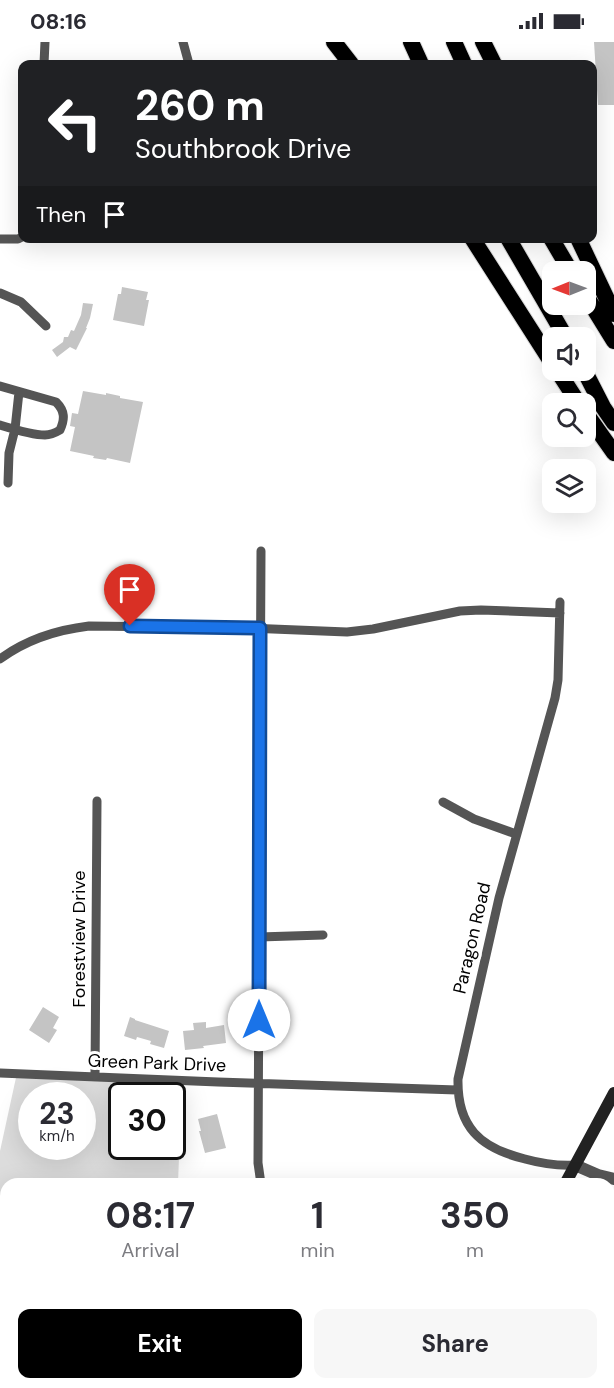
<!DOCTYPE html>
<html lang="en">
<head>
<meta charset="utf-8">
<style>
	:root { --surface:#fff; --page:#f7f7f7; --text:#2b2b33; --muted:#7c7c81; --accent:#000 }
	body { margin:0; font-family:"DM Sans",sans-serif; background:var(--page); color:var(--text); height:100vh; display:flex; flex-direction:column; font-size:22px; white-space:nowrap }
	* { box-sizing:border-box; margin:0 }
	p { font-size:20px; color:var(--muted) }
	.icon { flex:none; width:33px; height:33px; fill:none; stroke:currentColor; stroke-width:2; stroke-linecap:round; stroke-linejoin:round }
	.map { position:relative; flex:1; overflow:hidden }
	.side { position:absolute; left:0px; top:1136px; width:615px; height:212px; display:flex; flex-direction:column; background:var(--surface); border-radius:18px 18px 0 0; box-shadow:0 6px 24px #0002 }
	.side>* { flex:none }
	.guide { position:absolute; left:18px; top:18px; width:579px; height:183px; border-radius:12px; box-shadow:0 6px 24px #0002; background:#202124; color:#fff; overflow:hidden }
	.needle { width:39px; rotate:269deg }
	.controls { position:absolute; left:542px; top:219px; display:grid; gap:12px }
	.controls a { display:grid; place-items:center; width:54px; height:54px; border-radius:12px; background:var(--surface); box-shadow:0 6px 24px #0002; font-size:30px }
	.speed { position:absolute; left:18px; top:1040px; display:flex; gap:12px; font-size:30px; font-weight:700; text-align:center }
	.speed>* { display:grid; place-content:center; width:78px; height:78px; border-radius:50%; background:var(--surface); box-shadow:0 6px 24px #0002; line-height:1 }
	.speed small { font-size:15px; font-weight:400 }
	.speed .limit { border:3px solid #111; border-radius:9px; background:#fff; color:#111 }
	.pin { position:absolute; display:grid; place-items:center; width:51px; height:51px; color:#fff; margin:-62px -26px; border-radius:50% 50% 50% 0; rotate:-45deg; box-shadow:0 0 6px #0007 }
	.pin .icon { rotate:45deg }
	.me { position:absolute; width:66px; margin:-33px; rotate:0deg; stroke-linejoin:round; filter:drop-shadow(0 0 4px #0008) }
	.turn { display:flex; align-items:center; gap:21px; height:126px; padding:0 18px; font-size:27px }
	.turn .icon { width:78px; height:78px; stroke-width:2.5 }
	.turn b { display:block; font-size:42px; line-height:51px }
	.then { display:flex; align-items:center; height:57px; padding:0 18px; background:#0003; gap:12px; font-size:22px }
	.eta { display:flex; justify-content:space-evenly; align-items:center; height:102px; text-align:center }
	.eta b { font-size:36px; font-weight:700; line-height:42px }
	.primary-button { display:flex; gap:12px; margin-top:auto; padding:12px 18px }
	.primary-button a { flex:1; height:69px; border-radius:12px; background:var(--accent); color:#fff; font-size:24px; font-weight:700; line-height:69px; text-align:center }
	.primary-button a+a { background:var(--page); color:var(--text) }
	.status { display:flex; justify-content:space-between; align-items:center; height:42px; padding:0 30px; background:var(--surface); direction:ltr }
	.status svg { height:16px; fill:currentColor }
	.map>svg:first-child { display:block }
	.green { fill:#dcdcdc; fill-rule:evenodd }
	.building { fill:#c4c4c4 }
	.lines { fill:none; stroke-linecap:round; stroke-linejoin:round }
	.motorway-casing { stroke:#dbdbdb; stroke-width:18 }
	.minor { stroke:#555; stroke-width:9 }
	.tertiary { stroke:#555; stroke-width:12 }
	.secondary { stroke:#222; stroke-width:12 }
	.motorway { stroke:#000; stroke-width:16 }
	.route-casing { stroke:#114b97; stroke-width:15 }
	.route { stroke:#1a73e8; stroke-width:10 }
	.labels { text-anchor:middle; dominant-baseline:central; stroke-width:6; stroke-linejoin:round; paint-order:stroke }
	.street-label { font-size:18px; fill:#000; stroke:#fff }
</style>
</head>
<body>
<div class="status"><b>08:16</b><svg viewBox="0 0 49 12"><path d="M0 12V9h3v3zM5 12V6h3v6zM10 12V3h3v9zM15 12V0h3v12zM26 1h20v11H26zM47 4h2v5h-2z"/></svg></div>
<div class="map">
<svg width="614" height="1346" viewBox="0 0 614 1346">
	<rect width="100%" height="100%" fill="#fff"/>
	<path class="green" d="M17 1031 182 1039 178 1141 6 1142V1284H0V1109ZM32 1053H82V1104H32ZM122 1053H172V1104H122Z"/>
	<path class="building" d="M594 0H614V63H598Z
		M122 245 148 250 146 258H149L144 284 113 278 118 252H121Z
		M83 261 93 262 90 276 86 286H87L76 308 70 305 57 315 52 308 63 300 64 295H68L71 288 74 289 81 273Z
		M83 349 106 353V351L120 354V356L143 360 130 421 107 416 106 418 93 416 94 414 70 409 75 385 70 384 72 371 78 372Z
		M43 965 59 975 53 986 57 988 49 1001 29 988Z
		M130 975 135 977V978L169 989 164 1006 150 1002 151 999 137 995 136 998 124 994Z
		M206 980V986L224 983 226 1001 203 1004 204 1006 185 1008 183 989 194 988 193 981Z
		M217 1072 226 1106 205 1111 199 1089H201L198 1077Z
		M0 1318H6V1335H0Z
		M262 1341H301V1346H262Z"/>
	<g class="lines">
		<defs>
			<path id="motorway" d="M334 0 351 22
				M411 0 421 22
				M454 0 464 22
				M483 0 494 22
				M472 196 552 321
				M508 196 566 296
				M551 196 571 230
				M578 196 614 272
				M585 252 614 299
				M557 328 579 362
				M584 328 603 365 614 381
				M585 370 614 411"/>
		</defs>
		<use href="#motorway" class="motorway-casing"/>
		<path class="minor" d="M183 0 189 22
			M44 22 45 0
			M0 197H18L22 195
			M0 251 21 260 46 284
			M0 344 56 360C65 369 65 377 60 388 55 391 51 393 45 393 32 393 13 387 0 383
			M8 441 9 411 15 387 19 350
			M560 560 558 638 555 656 499 856 458 1037C457 1085 480 1106 525 1117 543 1122 556 1124 575 1123
			M0 617C27 597 56 588 89 584L250 586 347 590 373 587 460 569 481 568 560 571
			M443 760 474 777 516 792
			M259 895 323 893
			M0 1031 218 1040 457 1048
			M95 1035 97 759
			M261 1142 258 1121 261 509"/>
		<path class="tertiary" d="M575 1123 598 1133 614 1137"/>
		<path class="secondary" d="M565 1142 614 1051
			M465 1346 467 1341"/>
		<use href="#motorway" class="motorway"/>
	</g>
	<g class="lines">
		<defs>
			<path id="route" d="M130 584 260 586 259 978"/>
		</defs>
		<use href="#route" class="route-casing"/>
		<use href="#route" class="route"/>
	</g>
	<g class="labels">
		<g class="street-label">
			<text transform="translate(472 896) rotate(-77)">Paragon Road</text>
			<text transform="translate(79 897) rotate(-90)">Forestview Drive</text>
			<text transform="translate(157 1021) rotate(2)">Green Park Drive</text>
		</g>
	</g>
</svg>
<div class="controls">
<a><svg class="needle" viewBox="-14 -14 28 28"><path d="M0-13l5 13h-10z" fill="#e53935"/><path d="M0 13l5-13h-10z" fill="#7c7c81"/></svg></a>
<a><svg class="icon" aria-label="sound" viewBox="0 0 24 24"><path d="M4 9h4l5-4v14l-5-4H4zM17 9q2 3 0 6"/></svg></a>
<a><svg class="icon" aria-label="search" viewBox="0 0 24 24"><circle cx="10" cy="10" r="6"/><path d="M15 15l6 6"/></svg></a>
<a><svg class="icon" aria-label="layers" viewBox="0 0 24 24"><path d="M12 4l9 5-9 5-9-5zM3 14l9 5 9-5"/></svg></a>
</div>
<div class="speed"><div>23<small>km/h</small></div><div class="limit">30</div></div>
<div class="pin" style="left:130px;top:584px;background:#d93025"><svg class="icon" aria-label="arrive" viewBox="0 0 24 24"><path d="M6 21V4h12l-3 4 3 4H6"/></svg></div>
<svg class="me" style="left:259px;top:978px" viewBox="-20 -20 40 40"><circle r="19" fill="#fff"/><path d="M0-13L10 11 0 6-10 11z" fill="#1a73e8"/></svg>
<div class="guide">
<div class="turn"><svg class="icon" aria-label="left" viewBox="0 0 24 24"><path d="M17 20v-9H6M10 6l-5 5 5 5"/></svg><div><b>260 m</b>Southbrook Drive</div></div>
<div class="then">Then<svg class="icon" aria-label="arrive" viewBox="0 0 24 24"><path d="M6 21V4h12l-3 4 3 4H6"/></svg></div>
</div>
<section class="side">
<div class="eta">
<div><b>08:17</b><p>Arrival</p></div>
<div><b>1</b><p>min</p></div>
<div><b>350</b><p>m</p></div>
</div>
<div class="primary-button"><a>Exit</a><a>Share</a></div>
</section>
</div>
</body>
</html>
